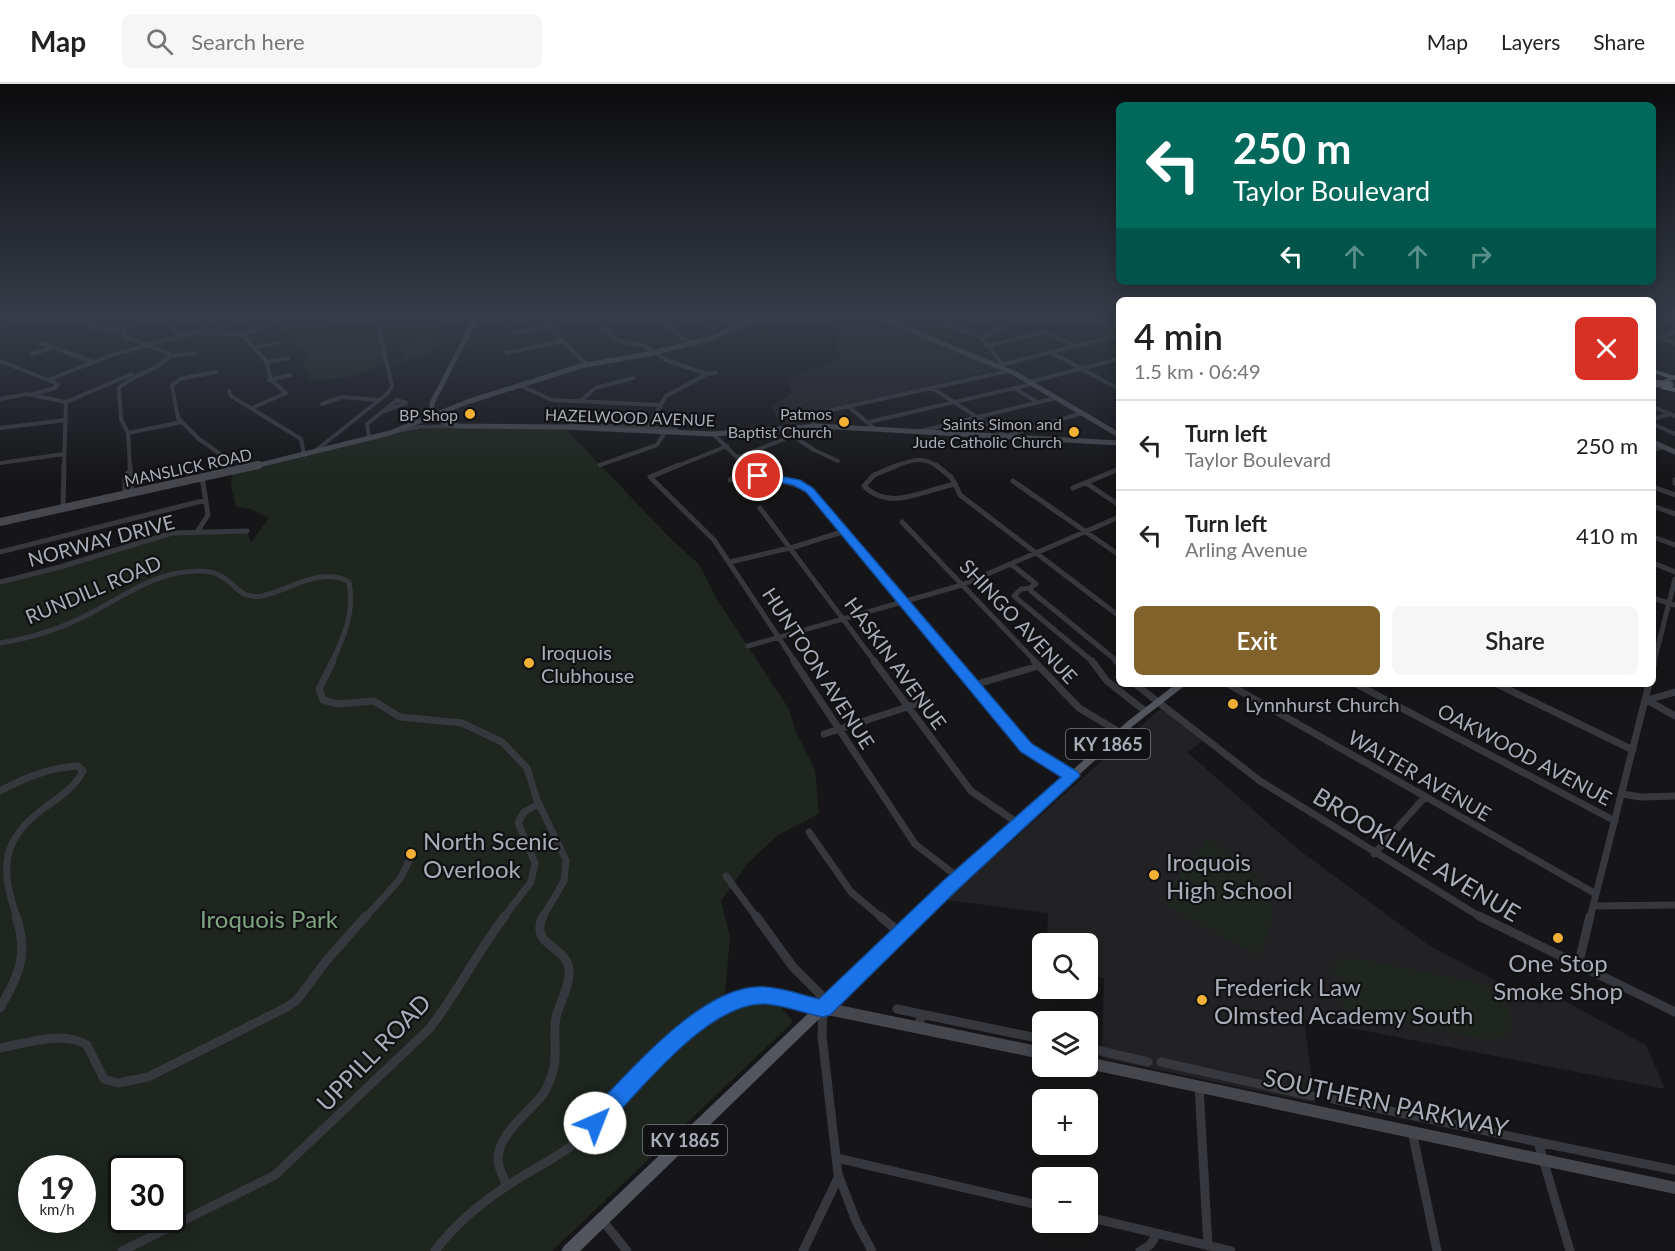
<!DOCTYPE html>
<html lang="en">
<head>
<meta charset="utf-8">
<style>
	:root { --surface:#fff; --page:#f6f6f6; --text:#222; --muted:#767676; --line:#e0e0e0; --accent:#80622a }
	body { margin:0; font-family:Lato,sans-serif; background:var(--page); color:var(--text); height:100vh; display:flex; flex-direction:column; font-size:22px; white-space:nowrap }
	* { box-sizing:border-box; margin:0 }
	p { font-size:20px; color:var(--muted) }
	.icon { flex:none; width:33px; height:33px; fill:none; stroke:currentColor; stroke-width:2; stroke-linecap:round; stroke-linejoin:round }
	.map { position:relative; flex:1; overflow:hidden }
	.panel { position:absolute; left:1116px; top:213px; width:540px; height:390px; display:flex; flex-direction:column; background:var(--surface); border-radius:9px; box-shadow:0 3px 15px #0003 }
	.panel>* { flex:none }
	.top-card { position:absolute; left:1116px; top:18px; width:540px; height:183px; border-radius:9px; box-shadow:0 3px 15px #0003; background:#00695c; color:#fff; overflow:hidden }
	.fabs { position:absolute; left:1032px; top:849px; display:grid; gap:12px }
	.fabs a { display:grid; place-items:center; width:66px; height:66px; border-radius:9px; background:var(--surface); box-shadow:0 3px 15px #0003; font-size:30px }
	.speed { position:absolute; left:18px; top:1071px; display:flex; gap:12px; font-size:30px; font-weight:700; text-align:center }
	.speed>* { display:grid; place-content:center; width:78px; height:78px; border-radius:50%; background:var(--surface); box-shadow:0 3px 15px #0003; line-height:1 }
	.speed small { font-size:15px; font-weight:400 }
	.speed .limit { border:3px solid #111; border-radius:9px; background:#fff; color:#111 }
	.pin { position:absolute; display:grid; place-items:center; width:51px; height:51px; color:#fff; margin:-26px; border:3px solid #fff; border-radius:50%; box-shadow:0 2px 6px #0007 }
	.me { position:absolute; width:66px; margin:-33px; rotate:44deg; stroke-linejoin:round; filter:drop-shadow(0 0 4px #0008) }
	.turn { display:flex; align-items:center; gap:21px; height:126px; padding:0 18px; font-size:27px }
	.turn .icon { width:78px; height:78px; stroke-width:2.5 }
	.turn b { display:block; font-size:42px; line-height:51px }
	.lanes { display:flex; align-items:center; height:57px; padding:0 18px; background:#0003; justify-content:center; gap:30px; direction:ltr }
	.lanes .off { opacity:.35 }
	.round { display:grid; place-items:center; flex:none; width:63px; height:63px; border-radius:9px; background:var(--page) }
	.headline { display:flex; align-items:center; justify-content:space-between; height:102px; padding:0 18px }
	h1 { font-size:36px; font-weight:600; line-height:45px }
	.button { display:flex; gap:12px; margin-top:auto; padding:12px 18px }
	.button a { flex:1; height:69px; border-radius:9px; background:var(--accent); color:#fff; font-size:24px; font-weight:600; line-height:69px; text-align:center }
	.button a+a { background:var(--page); color:var(--text) }
	ul { padding:0; list-style:none }
	li { display:flex; align-items:center; gap:18px; height:90px; padding:0 18px; border-top:2px solid var(--line) }
	li div { flex:1 }
	li b { display:block; font-size:22px }
	li em { font-style:normal }
	header { display:flex; align-items:center; gap:36px; box-sizing:border-box; height:84px; padding:0 30px; background:var(--surface); border-bottom:2px solid var(--line) }
	header strong { font-size:28px }
	nav { display:flex; gap:33px; margin-inline-start:auto; font-size:21px }
	.search { width:420px; height:54px; background:var(--page); display:flex; align-items:center; gap:15px; box-sizing:border-box; padding:0 21px; border-radius:9px; color:var(--muted); font-size:22px }
	.map>svg:first-child { display:block }
	.built { fill:#222225 }
	.green { fill:#1e261f; fill-rule:evenodd }
	.lines { fill:none; stroke-linecap:round; stroke-linejoin:round }
	.street-far3 { stroke:#37383d; stroke-width:4 }
	.street-far2 { stroke:#37383d; stroke-width:5 }
	.street-far1 { stroke:#37383d; stroke-width:7 }
	.street { stroke:#37383d; stroke-width:9 }
	.secondary-far2 { stroke:#45474d; stroke-width:5 }
	.secondary-far1 { stroke:#45474d; stroke-width:8 }
	.secondary { stroke:#45474d; stroke-width:12 }
	.primary { fill:#53555c; fill-rule:evenodd }
	.highway { fill:#63666e; fill-rule:evenodd }
	.highway-bridge { stroke:#63666e; stroke-width:7 }
	.route { fill:#1a73e8; stroke:#114b97; stroke-width:1.5 }
	.poi-dot { fill:#f2b134; stroke:#111113; stroke-width:2 }
	.labels { text-anchor:middle; dominant-baseline:central; stroke-width:4.5; stroke-linejoin:round; paint-order:stroke }
	.far-poi-label { font-size:16px; fill:#a8adb8; stroke:#111113; text-anchor:end }
	.far-street-label { font-size:16px; fill:#a8adb8; stroke:#111113 }
	.shield { fill:#111113; stroke:#7b7e86; stroke-width:1.5 }
	.shield-label { font-size:18px; font-weight:bold; fill:#a8adb8 }
	.street-label { font-size:20px; fill:#a8adb8; stroke:#111113 }
	.poi-label { font-size:20px; fill:#a8adb8; stroke:#111113; text-anchor:start }
	.near-poi-label { font-size:24px; fill:#a8adb8; stroke:#111113; text-anchor:start }
	.near-street-label { font-size:24px; fill:#a8adb8; stroke:#111113 }
	.near-park-label { font-size:24px; fill:#7fa381; stroke:#111113 }
</style>
</head>
<body>
<header>
<strong>Map</strong>
<div class="search"><svg class="icon" aria-label="search" viewBox="0 0 24 24"><circle cx="10" cy="10" r="6"/><path d="M15 15l6 6"/></svg>Search here</div>
<nav><a>Map</a><a>Layers</a><a>Share</a></nav>
</header>
<div class="map">
<svg width="1675" height="1167" viewBox="0 0 1675 1167">
	<rect width="100%" height="100%" fill="#161618"/>
	<path class="built" d="M878 235 1001 285 841 322 817 328 796 340H784L776 332 772 322 788 312 792 306 787 298 791 293 809 285 827 281 840 273 837 263V246L840 242Z
		M1161 624 1203 657 1187 668 1300 767 1430 862 1540 920 1544 906 1646 961 1665 1005 1304 935 1315 1019 1102 974 1104 894 1088 890V860L1047 859 1048 829 946 816Z"/>
	<path class="green" d="M0 232H43L0 246Z
		M205 232H275L201 242 199 241 212 234Z
		M291 232H299L300 235 305 236 303 241C309 242 317 244 322 241L321 236 377 240 384 280 357 291 309 298 308 289 303 279 307 274 306 268 291 258 293 252 275 245 283 243Z
		M344 232 429 234 431 235 416 239 421 241 434 239 435 244 428 246 429 248H435L437 252 430 258H437L439 260 427 271 392 281 391 279 406 272 403 268 391 269 389 266 413 262 419 256 418 253 383 252 382 241 374 236 339 237Z
		M882 232H936L934 240 953 253 936 255Z
		M480 342 564 343 672 456 698 479 718 517 789 625 795 645 815 686 819 730 778 751 748 779 721 817 730 853 724 921 775 915 793 938 552 1167H0V498L156 453 186 448 247 447 251 459 269 434 250 425 236 423 231 403 232 389 393 350 420 346ZM32 1084H82V1136H32ZM122 1084H172V1136H122Z
		M1207 755C1232 773 1268 792 1272 826 1274 840 1264 859 1259 871L1168 823 1166 812 1169 807Z
		M1351 874 1479 899C1496 907 1517 925 1510 946L1501 954 1485 955 1361 931 1345 923 1334 911 1341 904H1346L1345 896 1334 890 1330 884 1341 875Z"/>
	<g class="lines">
		<path class="street-far3" d="M181 232 174 245 181 252
			M538 232 587 281
			M589 232 618 257 645 262 666 276 707 290
			M657 232 690 260
			M691 232 689 234 715 245
			M953 232 946 236 947 242 972 249 982 255
			M65 233 103 246 125 245
			M720 236 740 242
			M215 248 227 240
			M515 249 548 242
			M242 251 272 239
			M1653 252 1675 259
			M1653 256 1675 248
			M41 259 93 278
			M986 262 1044 248 1075 262
			M253 264 276 259
			M1050 268 1119 305
			M507 269 563 257
			M32 270 52 264
			M170 272 196 269
			M0 277 58 300 55 304 33 310
			M267 278 288 274
			M1002 280 983 254 1007 241 1039 232
			M997 282 1119 251
			M216 288 180 295 172 301 178 334 199 355 226 374 228 383
			M48 296 112 271 193 249 237 250 245 254 266 277 271 296 286 309 252 324
			M269 296 290 291
			M1029 298 1119 275
			M521 302 552 316 659 321
			M932 304 1006 352 1082 329
			M1014 304 1037 318
			M229 307 231 312 301 355 304 371
			M0 315 27 310 66 318 64 383
			M66 318 132 290
			M580 318 595 304 634 294
			M322 320 342 313 377 316
			M848 322 875 345
			M1653 323 1675 332
			M1653 335 1670 330
			M869 338 1032 300
			M569 340 676 345V348
			M1653 340 1675 350
			M0 344 66 336
			M398 347 420 343 453 342
			M646 347 666 312 707 290 716 289
			M921 347 1056 314
			M128 349 182 338
			M713 350 747 383
			M793 352 814 366 838 377
			M369 354 367 340 397 316 406 319 384 327
			M1653 366 1664 363
			M314 368 388 309 392 302 377 238H336L315 232
			M739 373 812 344 815 334 827 327 1008 287
			M0 379 64 370
			M600 381 657 361 665 348
			M130 383 128 349 121 335 119 304C134 289 156 288 170 272L168 269 123 252 133 232
			M675 383 727 362
			M893 383C910 377 922 371 938 383"/>
		<path class="street-far2" d="M130 381 132 409
			M228 381 229 388
			M679 381 650 393 714 456 795 578
			M746 381C764 399 788 395 809 406L955 578
			M898 381 874 391 864 402C890 428 924 406 955 400
			M936 381 951 393 955 400
			M730 396 751 387
			M1675 396V399
			M1013 397 1119 471
			M1086 399 1119 421
			M955 400 960 411 1119 532
			M1653 403 1675 411
			M1073 404 1119 385
			M125 410V392L129 388
			M1653 422 1675 430
			M63 424 64 381
			M760 424 875 578
			M902 438 1036 578
			M197 448 208 431 202 393
			M1653 453 1675 461
			M0 468 206 416
			M730 478 794 463 845 447
			M1653 479 1675 488
			M1011 480 1036 500 1031 503V507L1118 578
			M0 498 60 483 172 449 247 447
			M1030 504 1021 505 1014 512 1093 578
			M1653 514 1675 521
			M0 559C32 554 63 544 91 529 120 514 146 495 178 489 191 487 207 485 219 491 236 499 239 516 262 512 291 506 320 482 349 498 355 527 344 553 332 578
			M748 562 962 501 1119 433
			M1654 578 1675 495"/>
		<path class="street-far1" d="M333 577 319 605 323 616 338 620 374 617 400 633 462 639 502 658 527 684 537 716 566 776 564 797 542 834
			M794 577 915 760 959 794
			M874 577 971 707 1019 740
			M953 577 1027 664 1072 692
			M1034 577 1079 624 1121 649
			M1092 577 1107 597 1145 627
			M1116 577 1119 579
			M1653 582 1654 577
			M1135 600 1260 697 1482 834
			M1228 600 1596 810
			M1356 600 1615 737
			M1497 600 1633 666
			M974 601 1038 582
			M1647 616 1675 632
			M1647 616 1675 608
			M824 650 929 616
			M0 707C24 694 51 683 78 682L83 687C75 703 61 712 47 722 0 755 0 784 17 834
			M1622 710 1641 713 1675 712
			M809 748 851 808 882 834
			M1374 770 1425 713
			M726 792 757 834
			M1594 822 1675 821
			M365 834 400 795 409 777
			M503 834 531 798 535 779 518 739 524 728 539 720
			M1590 834 1649 600"/>
		<path class="street" d="M756 832 793 883 820 910 823 924 822 952 838 1090 856 1137 872 1167
			M880 832 900 849
			M1479 832 1675 928
			M1578 882 1590 832
			M0 924C19 890 29 871 16 832
			M897 925 921 930
			M919 943 921 930 1042 955
			M0 964C27 959 62 946 87 961L104 995 118 999 148 993 287 923 297 916 326 877 366 832
			M1088 964 1148 978
			M1161 978 1312 1012
			M1199 1002 1208 1162
			M1333 1015 1538 1058 1570 1167
			M1412 1047 1437 1167
			M1538 1058 1675 1086
			M837 1074 1042 1122
			M507 1102C504 1094 498 1084 498 1076 497 1050 530 1028 544 1009 548 1002 552 991 554 983 557 967 553 949 556 933 560 918 571 900 569 884 565 861 529 862 543 832
			M1088 1133 1231 1167
			M603 1137 627 1167
			M122 1167 275 1091 429 945C457 910 477 868 505 832
			M435 1167C458 1136 488 1113 521 1093 537 1083 556 1074 571 1062 625 1017 661 946 728 918 759 906 791 918 822 924
			M803 1167 839 1092
			M1140 1167 1150 1161 1157 1150"/>
		<path class="secondary-far2" d="M876 232 1014 289 1119 351
			M432 330 445 339 458 342 564 343 713 350 818 342 1119 359
			M432 330V319L477 232
			M1653 358 1675 368
			M251 383 390 349 467 318 581 282 648 270 709 255 762 232"/>
		<path class="secondary-far1" d="M0 438 258 381"/>
		<path class="secondary" d="M823 924 1042 969
			M1088 979 1675 1104"/>
		<path class="primary" d="M1675 291V295L1653 305V301Z
			M1176 600H1187L1134 641 953 805 580 1167H561L564 1162 945 799 1128 637Z"/>
		<path class="highway" d="M1653 285 1675 292V296L1653 289Z
			M1663 302 1675 304V308L1661 305V303Z"/>
		<path class="highway-bridge" d="M1653 299 1670 301"/>
	</g>
	<linearGradient id="sky" x2="0" y2="1"><stop stop-color="#0c0c0d"/><stop offset="0.59" stop-color="#363c48"/><stop offset="1" stop-color="#363c48" stop-opacity="0"/></linearGradient>
	<rect width="1675" height="396" fill="url(#sky)"/>
	<path class="route" d="M758 388 800 396 813 404 1032 660 1078 688 1080 692 955 808 830 931 823 933C804 929 783 921 765 920 709 917 638 1009 602 1046L595 1049 587 1046 584 1039 587 1031C628 991 703 897 766 903 783 904 802 911 819 915L943 797 1061 693 1021 668 806 408 793 401 754 394V389Z"/>
	<g class="poi-dot">
		<circle cx="470" cy="330" r="6"/>
		<circle cx="844" cy="338" r="6"/>
		<circle cx="1074" cy="348" r="6"/>
		<circle cx="529" cy="579" r="6"/>
		<circle cx="1233" cy="620" r="6"/>
		<circle cx="411" cy="770" r="6"/>
		<circle cx="1154" cy="791" r="6"/>
		<circle cx="1558" cy="854" r="6"/>
		<circle cx="1202" cy="916" r="6"/>
	</g>
	<g class="labels">
		<g class="far-poi-label">
			<text x="832" y="329">Patmos<tspan x="832" dy="18">Baptist Church</tspan></text>
			<text x="458" y="330">BP Shop</text>
			<text x="1062" y="339">Saints Simon and<tspan x="1062" dy="18">Jude Catholic Church</tspan></text>
		</g>
		<g class="far-street-label">
			<text transform="translate(630 333) rotate(2)">HAZELWOOD AVENUE</text>
			<text transform="translate(188 383) rotate(-12)">MANSLICK ROAD</text>
		</g>
		<g class="shield">
			<rect x="1066" y="645" width="84" height="30" rx="4.5"/>
			<rect x="643" y="1041" width="84" height="30" rx="4.5"/>
		</g>
		<g class="shield-label">
			<text x="1108" y="660">KY 1865</text>
			<text x="685" y="1056">KY 1865</text>
		</g>
		<g class="street-label">
			<text transform="translate(101 456) rotate(-15)">NORWAY DRIVE</text>
			<text transform="translate(93 505) rotate(-23)">RUNDILL ROAD</text>
			<text transform="translate(1019 537) rotate(47)">SHINGO AVENUE</text>
			<text transform="translate(896 579) rotate(54)">HASKIN AVENUE</text>
			<text transform="translate(819 584) rotate(57)">HUNTOON AVENUE</text>
			<text transform="translate(1525 670) rotate(28)">OAKWOOD AVENUE</text>
			<text transform="translate(1420 691) rotate(30)">WALTER AVENUE</text>
		</g>
		<g class="poi-label">
			<text x="541" y="568">Iroquois<tspan x="541" dy="23">Clubhouse</tspan></text>
			<text x="1245" y="620">Lynnhurst Church</text>
		</g>
		<g class="near-poi-label">
			<text x="423" y="756">North Scenic<tspan x="423" dy="28">Overlook</tspan></text>
			<text x="1166" y="777">Iroquois<tspan x="1166" dy="28">High School</tspan></text>
			<text x="1558" y="878" text-anchor="middle">One Stop<tspan x="1558" dy="28">Smoke Shop</tspan></text>
			<text x="1214" y="902">Frederick Law<tspan x="1214" dy="28">Olmsted Academy South</tspan></text>
		</g>
		<g class="near-street-label">
			<text transform="translate(1417 770) rotate(31)">BROOKLINE AVENUE</text>
			<text transform="translate(373 968) rotate(-46)">UPPILL ROAD</text>
			<text transform="translate(1386 1018) rotate(12)">SOUTHERN PARKWAY</text>
		</g>
		<g class="near-park-label">
			<text x="269" y="834">Iroquois Park</text>
		</g>
	</g>
</svg>
<div class="fabs">
<a><svg class="icon" aria-label="search" viewBox="0 0 24 24"><circle cx="10" cy="10" r="6"/><path d="M15 15l6 6"/></svg></a>
<a><svg class="icon" aria-label="layers" viewBox="0 0 24 24"><path d="M12 4l9 5-9 5-9-5zM3 14l9 5 9-5"/></svg></a>
<a>+</a>
<a>−</a>
</div>
<div class="speed"><div>19<small>km/h</small></div><div class="limit">30</div></div>
<div class="pin" style="left:758px;top:392px;background:#d93025"><svg class="icon" aria-label="arrive" viewBox="0 0 24 24"><path d="M6 21V4h12l-3 4 3 4H6"/></svg></div>
<svg class="me" style="left:595px;top:1039px" viewBox="-20 -20 40 40"><circle r="19" fill="#fff"/><path d="M0-13L10 11 0 6-10 11z" fill="#1a73e8"/></svg>
<div class="top-card">
<div class="turn"><svg class="icon" aria-label="left" viewBox="0 0 24 24"><path d="M17 20v-9H6M10 6l-5 5 5 5"/></svg><div><b>250 m</b>Taylor Boulevard</div></div>
<div class="lanes"><svg class="icon" aria-label="left" viewBox="0 0 24 24"><path d="M17 20v-9H6M10 6l-5 5 5 5"/></svg><svg class="icon off" aria-label="ahead" viewBox="0 0 24 24"><path d="M12 20V5M6 11l6-6 6 6"/></svg><svg class="icon off" aria-label="ahead" viewBox="0 0 24 24"><path d="M12 20V5M6 11l6-6 6 6"/></svg><svg class="icon off" aria-label="right" viewBox="0 0 24 24"><path d="M7 20v-9h11M14 6l5 5-5 5"/></svg></div>
</div>
<section class="panel">
<div class="headline"><div><h1>4 min</h1><p>1.5 km · 06:49</p></div><a class="round" style="background:#d93025;color:#fff"><svg class="icon" aria-label="close" viewBox="0 0 24 24"><path d="M6 6l12 12M18 6L6 18"/></svg></a></div>
<ul>
<li><svg class="icon" aria-label="left" viewBox="0 0 24 24"><path d="M17 20v-9H6M10 6l-5 5 5 5"/></svg><div><b>Turn left</b><p>Taylor Boulevard</p></div><em>250 m</em></li>
<li><svg class="icon" aria-label="left" viewBox="0 0 24 24"><path d="M17 20v-9H6M10 6l-5 5 5 5"/></svg><div><b>Turn left</b><p>Arling Avenue</p></div><em>410 m</em></li>
</ul>
<div class="button"><a>Exit</a><a>Share</a></div>
</section>
</div>
</body>
</html>
